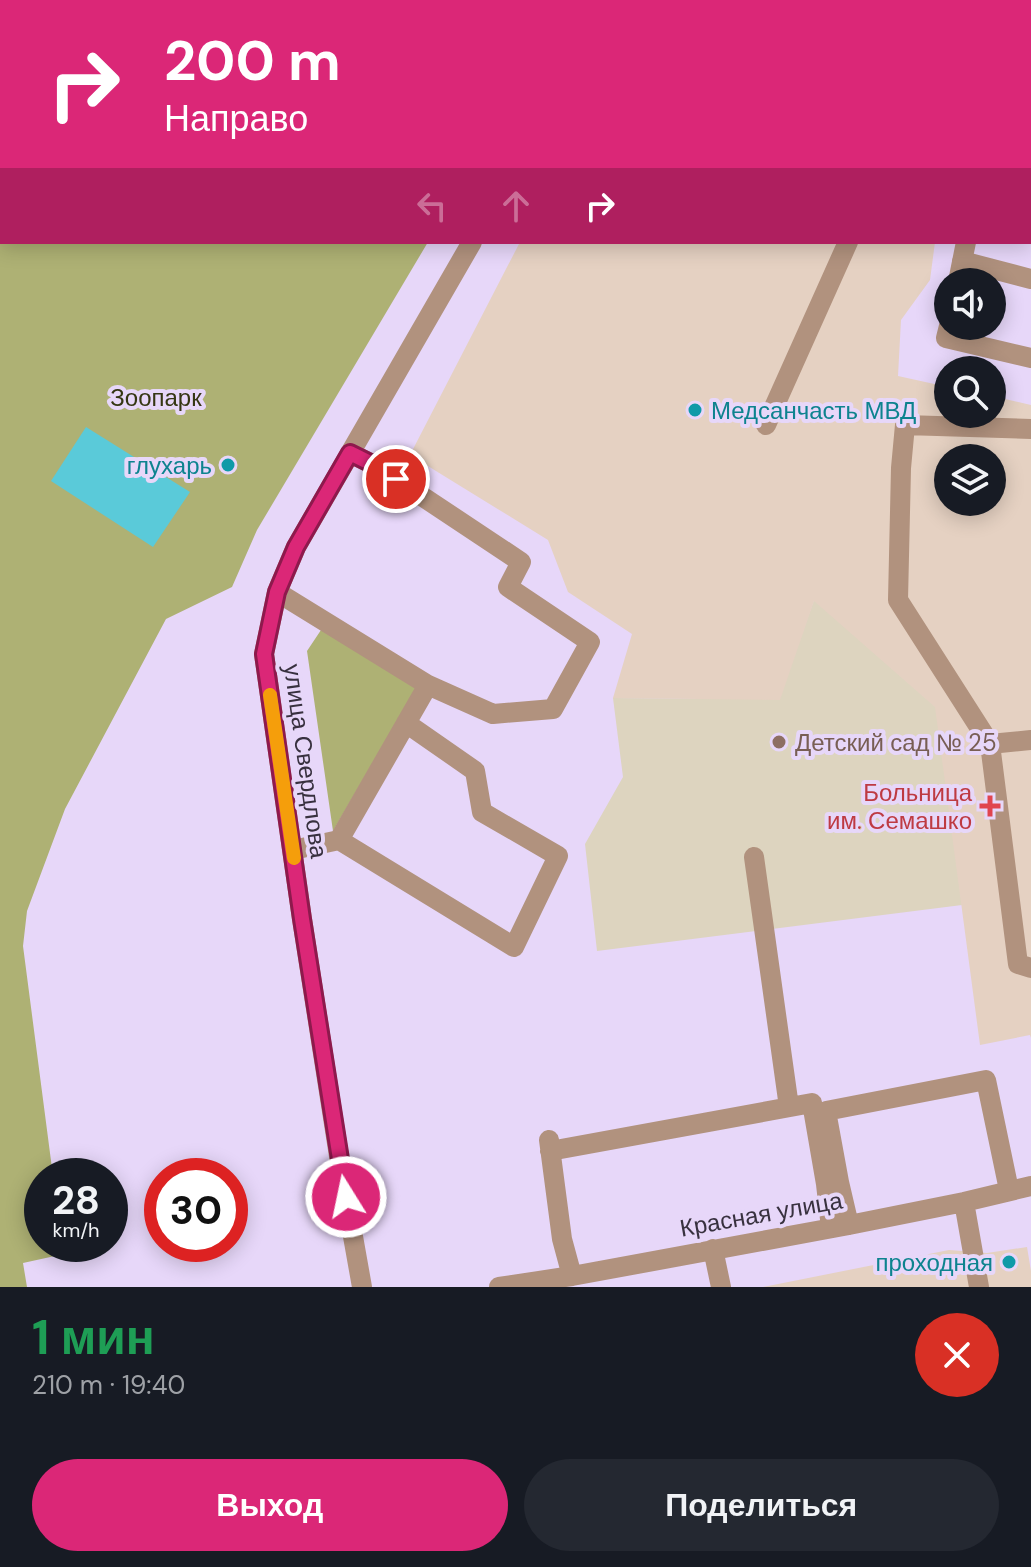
<!DOCTYPE html>
<html lang="ru">
<head>
<meta charset="utf-8">
<style>
	:root { --surface:#171b24; --page:#242831; --text:#f1f3f6; --muted:#9ea1a6; --accent:#db2777 }
	body { margin:0; font-family:"DM Sans",sans-serif; background:var(--page); color:var(--text); height:100vh; display:flex; flex-direction:column; font-size:30px; white-space:nowrap }
	* { box-sizing:border-box; margin:0 }
	p { font-size:26px; color:var(--muted) }
	.icon { flex:none; width:44px; height:44px; fill:none; stroke:currentColor; stroke-width:2; stroke-linecap:round; stroke-linejoin:round }
	.map { position:relative; height:1287px; overflow:hidden }
	.side { display:flex; flex-direction:column; background:var(--surface); flex:1 }
	.side>* { flex:none }
	.guide { position:absolute; left:0px; top:0px; width:1032px; height:244px; box-shadow:0 4px 20px #0003; background:#db2777; color:#fff; overflow:hidden }
	.controls { position:absolute; left:934px; top:268px; display:grid; gap:16px }
	.controls a { display:grid; place-items:center; width:72px; height:72px; border-radius:50%; background:var(--surface); box-shadow:0 4px 20px #0003; font-size:40px }
	.speed { position:absolute; left:24px; top:1158px; display:flex; gap:16px; font-size:40px; font-weight:700; text-align:center }
	.speed>* { display:grid; place-content:center; width:104px; height:104px; border-radius:50%; background:var(--surface); box-shadow:0 4px 20px #0003; line-height:1 }
	.speed small { font-size:20px; font-weight:400 }
	.speed .limit { border:12px solid #d22; background:#fff; color:#111 }
	.pin { position:absolute; display:grid; place-items:center; width:68px; height:68px; color:#fff; margin:-34px; border:4px solid #fff; border-radius:50%; box-shadow:0 2px 8px #0007 }
	.me { position:absolute; width:88px; margin:-44px; rotate:350deg; stroke-linejoin:round; filter:drop-shadow(0 0 6px #0008) }
	.turn { display:flex; align-items:center; gap:28px; height:168px; padding:0 32px; font-size:36px }
	.turn .icon { width:104px; height:104px; stroke-width:2.5 }
	.turn b { display:block; font-size:56px; line-height:68px }
	.lanes { display:flex; align-items:center; height:76px; padding:0 32px; background:#0003; justify-content:center; gap:40px; direction:ltr }
	.lanes .off { opacity:.35 }
	.round { display:grid; place-items:center; flex:none; width:84px; height:84px; border-radius:42px; background:var(--page) }
	.overview { display:flex; align-items:center; justify-content:space-between; height:136px; padding:0 32px }
	h1 { font-size:48px; font-weight:700; line-height:60px; color:#1e9e55 }
	.cta { display:flex; gap:16px; margin-top:auto; padding:16px 32px }
	.cta a { flex:1; height:92px; border-radius:48px; background:var(--accent); color:#fff; font-size:32px; font-weight:700; line-height:92px; text-align:center }
	.cta a+a { background:var(--page); color:var(--text) }
	.map>svg:first-child { display:block }
	.education { fill:#ddd4bf }
	.medical { fill:#e5d1c2; fill-rule:evenodd }
	.green { fill:#aeb174 }
	.water { fill:#5acad9 }
	.lines { fill:none; stroke-linecap:round; stroke-linejoin:round }
	.minor { stroke:#b1927e; stroke-width:20 }
	.route-casing { stroke:#8e194d; stroke-width:20 }
	.route { stroke:#db2777; stroke-width:14 }
	.slow { stroke:#f59e0b; stroke-width:14 }
	.culture-dot { fill:#0f9aa8; stroke:#e7d7f9; stroke-width:3 }
	.education-dot { fill:#8d6e63; stroke:#e7d7f9; stroke-width:3 }
	.health-dot { fill:#e0444e; stroke:#e7d7f9; stroke-width:3 }
	.labels { text-anchor:middle; dominant-baseline:central; stroke-width:8; stroke-linejoin:round; paint-order:stroke }
	.park-label { font-size:24px; fill:#353613; stroke:#e7d7f9 }
	.culture-label { font-size:24px; fill:#0d838f; stroke:#e7d7f9; text-anchor:end }
	.education-label { font-size:24px; fill:#785e54; stroke:#e7d7f9; text-anchor:start }
	.street-label { font-size:24px; fill:#38313f; stroke:#e7d7f9 }
	.health-label { font-size:24px; fill:#be3a42; stroke:#e7d7f9; text-anchor:end }
</style>
</head>
<body>
<div class="map">
<svg width="1031" height="1287" viewBox="0 0 1031 1287">
	<rect width="100%" height="100%" fill="#e7d7f9"/>
	<path class="education" d="M814 600 936 707 962 905 597 951 585 844 623 777 613 698 779 699Z"/>
	<path class="medical" d="M520 242H935L930 280 901 320 898 376 948 387V414H992V396L1031 405V1038L1030 1035 980 1045 935 707 814 601 780 700 613 698 632 634 568 592 548 540 410 455ZM948 458H992V502H948Z
		M1027 1247 1031 1271V1287H763L949 1250 987 1253Z"/>
	<path class="green" d="M35 0H499L503 2H35Z
		M2 73V242H428L257 530 232 587 166 619 65 809 27 911 23 946 53 1176H42V1244H62L64 1254 23 1263 27 1287H0V77Z
		M323 627 417 687 333 831 307 651Z"/>
	<path class="water" d="M86 427 190 492 153 547 51 481Z"/>
	<g class="lines">
		<path class="minor" d="M588 0 632 2
			M1030 127H1031
			M1030 227 1031 228
			M962 261 1031 279
			M958 282 966 242
			M949 326 946 338 1031 358
			M766 425 848 242
			M350 453 378 467 521 562 508 587 590 642 553 709 493 714 428 685
			M277 592 428 685 339 840
			M1031 740 990 744 1018 964 1031 968
			M990 744 898 600 901 468 905 425 1031 429
			M293 850 339 840 514 947 558 856 482 812 475 771 406 723
			M754 857 789 1107
			M549 1140 562 1239 572 1276
			M550 1151 812 1103 826 1184 831 1228
			M964 1202 979 1287
			M849 1225 839 1182 826 1111 986 1080 1009 1190
			M713 1249 721 1287
			M362 1287 341 1169 302 919 264 654 277 592 296 547 472 242
			M499 1287 572 1276 849 1225 964 1202 1031 1186"/>
	</g>
	<g class="lines">
		<defs>
			<path id="route" d="M346 1197 302 919 264 654 277 592 296 547 350 453 378 467 396 479"/>
		</defs>
		<use href="#route" class="route-casing"/>
		<use href="#route" class="route"/>
		<path class="slow" d="M270 695 294 858"/>
	</g>
	<g class="culture-dot">
		<circle cx="695" cy="410" r="8"/>
		<circle cx="228" cy="465" r="8"/>
		<circle cx="1009" cy="1262" r="8"/>
	</g>
	<circle class="education-dot" cx="779" cy="742" r="8"/>
	<path class="health-dot" d="M986 794h8v8h8v8h-8v8h-8v-8h-8v-8h8z"/>
	<g class="labels">
		<g class="park-label">
			<text x="156" y="397">Зоопарк</text>
		</g>
		<g class="culture-label">
			<text x="711" y="410" text-anchor="start">Медсанчасть МВД</text>
			<text x="212" y="465">глухарь</text>
			<text x="993" y="1262">проходная</text>
		</g>
		<g class="education-label">
			<text x="795" y="742">Детский сад № 25</text>
		</g>
		<g class="street-label">
			<text transform="translate(306 761) rotate(82)">улица Свердлова</text>
			<text transform="translate(761 1214) rotate(-10)">Красная улица</text>
		</g>
		<g class="health-label">
			<text x="972" y="792">Больница<tspan x="972" dy="28">им. Семашко</tspan></text>
		</g>
	</g>
</svg>
<div class="controls">
<a><svg class="icon" aria-label="sound" viewBox="0 0 24 24"><path d="M4 9h4l5-4v14l-5-4H4zM17 9q2 3 0 6"/></svg></a>
<a><svg class="icon" aria-label="search" viewBox="0 0 24 24"><circle cx="10" cy="10" r="6"/><path d="M15 15l6 6"/></svg></a>
<a><svg class="icon" aria-label="layers" viewBox="0 0 24 24"><path d="M12 4l9 5-9 5-9-5zM3 14l9 5 9-5"/></svg></a>
</div>
<div class="speed"><div>28<small>km/h</small></div><div class="limit">30</div></div>
<div class="pin" style="left:396px;top:479px;background:#d93025"><svg class="icon" aria-label="arrive" viewBox="0 0 24 24"><path d="M6 21V4h12l-3 4 3 4H6"/></svg></div>
<svg class="me" style="left:346px;top:1197px" viewBox="-20 -20 40 40"><circle r="17" fill="#db2777" stroke="#fff" stroke-width="3"/><path d="M0-11L8 9 0 5-8 9z" fill="#fff"/></svg>
<div class="guide">
<div class="turn"><svg class="icon" aria-label="right" viewBox="0 0 24 24"><path d="M7 20v-9h11M14 6l5 5-5 5"/></svg><div><b>200 m</b>Направо</div></div>
<div class="lanes"><svg class="icon off" aria-label="left" viewBox="0 0 24 24"><path d="M17 20v-9H6M10 6l-5 5 5 5"/></svg><svg class="icon off" aria-label="ahead" viewBox="0 0 24 24"><path d="M12 20V5M6 11l6-6 6 6"/></svg><svg class="icon" aria-label="right" viewBox="0 0 24 24"><path d="M7 20v-9h11M14 6l5 5-5 5"/></svg></div>
</div>
</div>
<section class="side">
<div class="overview"><div><h1>1 мин</h1><p>210 m · 19:40</p></div><a class="round" style="background:#d93025;color:#fff"><svg class="icon" aria-label="close" viewBox="0 0 24 24"><path d="M6 6l12 12M18 6L6 18"/></svg></a></div>
<div class="cta"><a>Выход</a><a>Поделиться</a></div>
</section>
</body>
</html>
